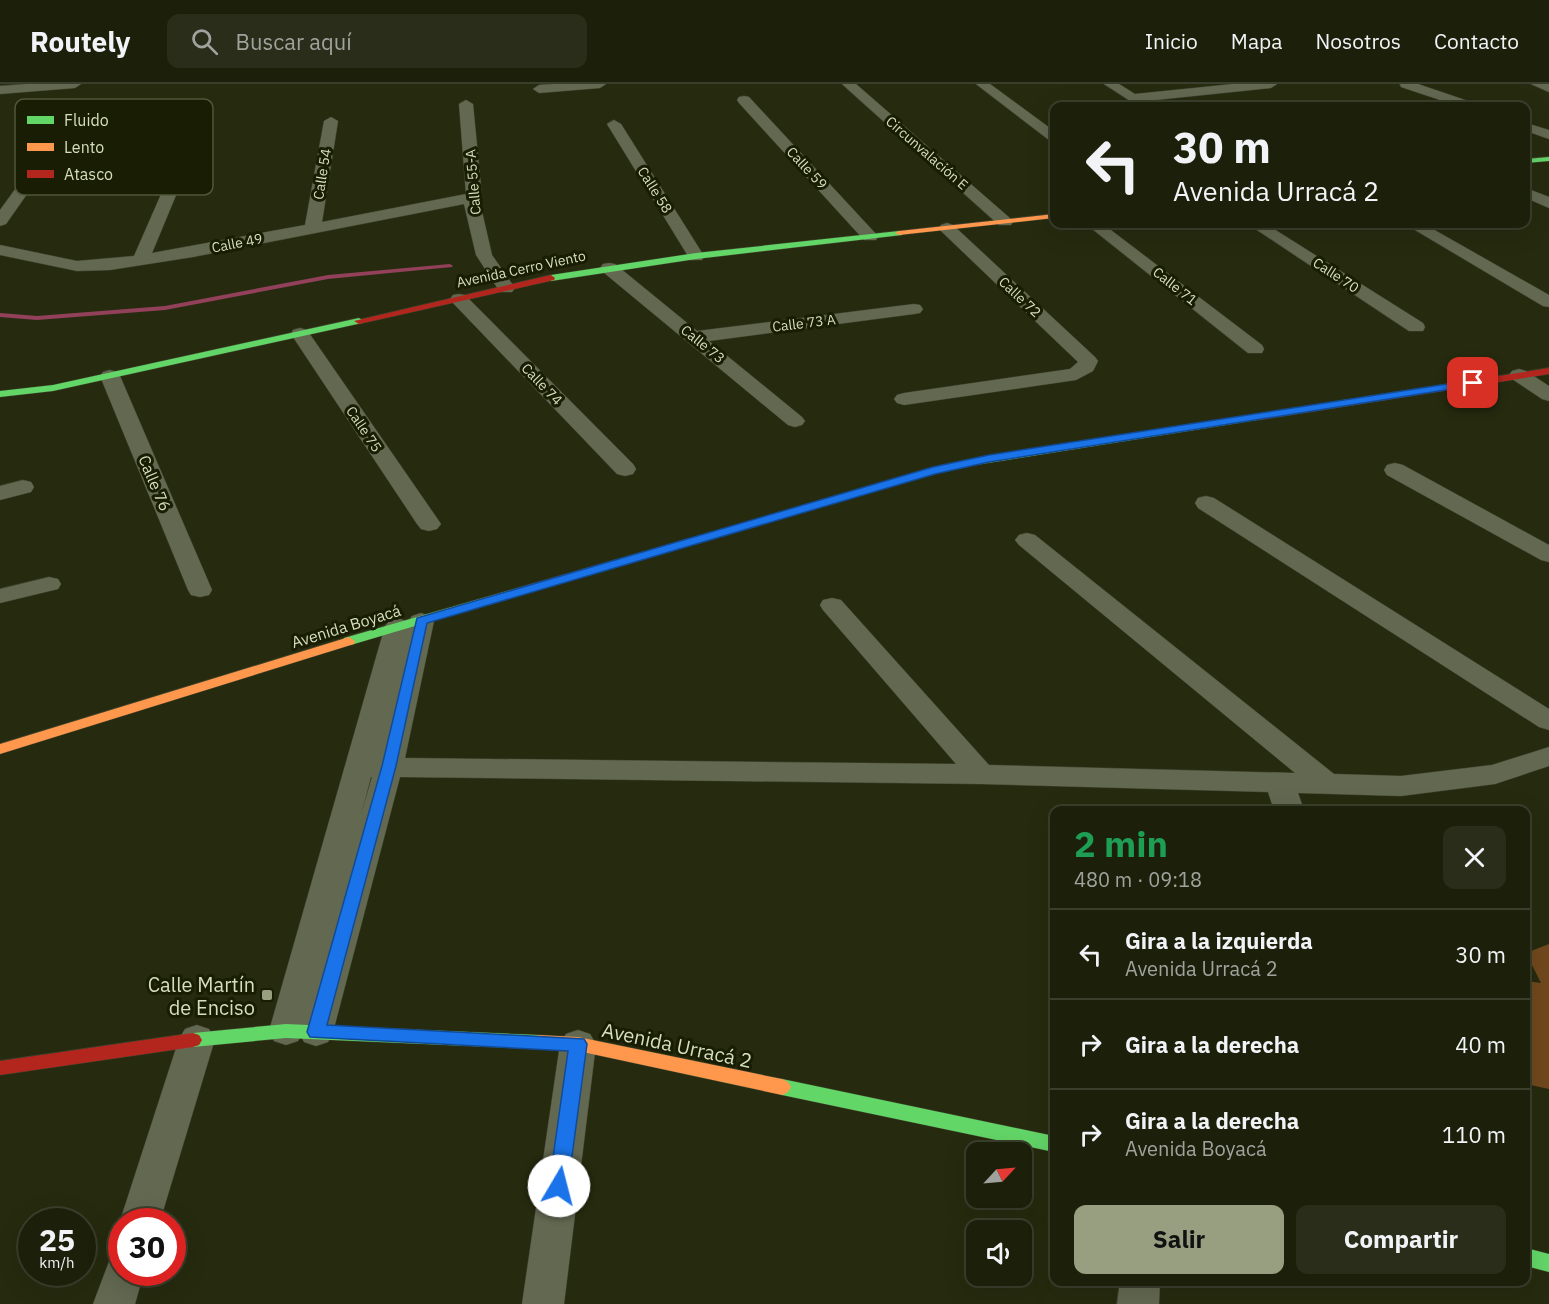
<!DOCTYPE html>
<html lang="es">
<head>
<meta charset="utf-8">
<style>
	:root { --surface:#1c200b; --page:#292d19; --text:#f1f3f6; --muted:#a0a39d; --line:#3a3e2c; --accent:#989f80 }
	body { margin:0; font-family:"IBM Plex Sans",sans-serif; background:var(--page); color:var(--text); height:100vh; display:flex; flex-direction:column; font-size:22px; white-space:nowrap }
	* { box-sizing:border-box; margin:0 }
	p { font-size:20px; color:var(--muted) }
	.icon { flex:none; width:33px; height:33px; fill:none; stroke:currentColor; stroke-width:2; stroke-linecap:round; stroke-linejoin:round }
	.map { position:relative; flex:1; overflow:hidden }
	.panel { position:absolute; left:1050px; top:722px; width:480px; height:480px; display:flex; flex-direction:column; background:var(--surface); border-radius:12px; box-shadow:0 6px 24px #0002,0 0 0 2px var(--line) }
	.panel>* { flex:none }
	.guide { position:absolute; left:1050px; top:18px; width:480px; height:126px; border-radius:12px; box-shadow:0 6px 24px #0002,0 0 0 2px var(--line); background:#1c200b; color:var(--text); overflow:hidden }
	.needle { width:39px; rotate:64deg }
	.fabs { position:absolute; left:966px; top:1058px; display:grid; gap:12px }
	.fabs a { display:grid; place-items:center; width:66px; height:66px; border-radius:12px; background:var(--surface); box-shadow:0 6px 24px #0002,0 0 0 2px var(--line); font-size:30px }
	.speed { position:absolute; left:18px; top:1124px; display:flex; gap:12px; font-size:30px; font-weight:700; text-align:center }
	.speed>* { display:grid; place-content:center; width:78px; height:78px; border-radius:50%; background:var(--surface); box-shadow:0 6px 24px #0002,0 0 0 2px var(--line); line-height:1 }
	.speed small { font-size:15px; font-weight:400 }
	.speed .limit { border:9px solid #d22; background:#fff; color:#111 }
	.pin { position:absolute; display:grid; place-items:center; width:51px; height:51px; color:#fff; margin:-26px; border-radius:12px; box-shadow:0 3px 9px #0006 }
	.me { position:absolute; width:66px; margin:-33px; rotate:8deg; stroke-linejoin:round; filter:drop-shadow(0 0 4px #0008) }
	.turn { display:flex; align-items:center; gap:21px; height:126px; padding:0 24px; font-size:27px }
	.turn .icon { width:78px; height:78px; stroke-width:2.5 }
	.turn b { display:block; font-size:42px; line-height:51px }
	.round { display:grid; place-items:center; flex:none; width:63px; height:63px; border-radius:12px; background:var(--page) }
	.head { display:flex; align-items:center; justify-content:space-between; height:102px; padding:0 24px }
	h1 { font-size:36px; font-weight:800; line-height:45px; color:#1e9e55 }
	.action { display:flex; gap:12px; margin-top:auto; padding:12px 24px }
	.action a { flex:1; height:69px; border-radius:12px; background:var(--accent); color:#111; font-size:24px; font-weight:800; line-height:69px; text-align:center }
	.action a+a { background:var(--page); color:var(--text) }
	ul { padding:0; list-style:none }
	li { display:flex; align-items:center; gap:18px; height:90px; padding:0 24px; border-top:2px solid var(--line) }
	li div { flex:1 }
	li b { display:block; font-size:22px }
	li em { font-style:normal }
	header { display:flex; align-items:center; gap:36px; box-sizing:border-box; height:84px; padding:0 30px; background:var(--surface); border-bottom:2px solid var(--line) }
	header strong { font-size:28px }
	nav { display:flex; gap:33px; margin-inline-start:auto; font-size:21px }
	.search { width:420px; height:54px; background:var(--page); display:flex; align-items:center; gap:15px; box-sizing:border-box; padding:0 21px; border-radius:12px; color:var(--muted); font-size:22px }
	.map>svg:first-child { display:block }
	.green { fill:#71481d }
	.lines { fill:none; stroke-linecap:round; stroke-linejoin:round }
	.stream { fill:#93405b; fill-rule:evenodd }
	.street-casing { stroke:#40442f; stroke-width:1 }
	.fast-casing { stroke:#40442f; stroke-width:1 }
	.slow-casing { stroke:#40442f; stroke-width:1 }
	.jam-casing { stroke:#40442f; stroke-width:1 }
	.street { fill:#636851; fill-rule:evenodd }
	.fast { fill:#63d668; fill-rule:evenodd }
	.slow { fill:#ff974d; fill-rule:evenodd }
	.jam { fill:#b3261e; fill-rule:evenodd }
	.route { fill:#1a73e8; stroke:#114b97; stroke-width:1.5 }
	.poi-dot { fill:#989f80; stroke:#181d03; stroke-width:2 }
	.labels { text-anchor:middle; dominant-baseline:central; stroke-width:6; stroke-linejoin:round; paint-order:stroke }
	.far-street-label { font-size:14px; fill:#d5debd; stroke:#181d03 }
	.street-label { font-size:16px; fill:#d5debd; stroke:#181d03 }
	.near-poi-label { font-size:20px; fill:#d5debd; stroke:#181d03; text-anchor:end }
	.near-street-label { font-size:20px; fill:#d5debd; stroke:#181d03 }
	.key { fill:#181d03; stroke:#51573b; stroke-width:1.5 }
	.key-label { font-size:16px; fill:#d5debd }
</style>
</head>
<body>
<header>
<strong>Routely</strong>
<div class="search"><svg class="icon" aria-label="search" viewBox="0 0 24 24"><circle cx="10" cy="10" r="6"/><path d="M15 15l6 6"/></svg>Buscar aquí</div>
<nav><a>Inicio</a><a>Mapa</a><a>Nosotros</a><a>Contacto</a></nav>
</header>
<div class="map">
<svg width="1549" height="1220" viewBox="0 0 1549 1220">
	<rect width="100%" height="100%" fill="#262b0f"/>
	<path class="green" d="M1549 860V1005L1526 1000V897L1541 899 1526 869Z"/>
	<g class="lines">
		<path class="stream" d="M450 180 453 182 452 183 328 195 165 226 37 236 0 233V229L37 232 165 222 328 191Z"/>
		<defs>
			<path id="street" d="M27 0H81L75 4 0 10V2Z
				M553 0H606L600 4 539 9 533 5 539 1Z
				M842 0H856L1011 135 1013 138 1011 141H999Z
				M976 0H990L1054 47V57L1049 56Z
				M1104 0H1119L1135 10 1233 0H1277L1271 4 1146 17 1152 22H1138Z
				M1400 0H1418L1474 19 1476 22H1458L1401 3Z
				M1531 0H1549V8Z
				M744 12 749 13 876 150 878 153 876 156H864L739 19 737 16 739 13Z
				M466 16 473 20 482 113 480 119 492 171 515 204 512 208H500L476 171 464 120 193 173 110 186 77 187 0 171V161L77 177 134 172 187 51 194 47 201 51 152 169 305 141 324 37 331 33 338 37 322 138 466 110 459 20Z
				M614 36 621 40 704 172 702 176H690L688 172 607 40Z
				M1526 39 1549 46V55L1526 47Z
				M58 52 65 56 6 140 0 142V126L53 53Z
				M1526 104 1549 113V124L1526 114Z
				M947 139 953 141 1095 273 1098 277 1093 287 1076 296 904 321 897 319 894 315 897 311 904 309 1070 285 1078 278 941 147 939 144 941 141Z
				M1086 140H1103L1262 261 1264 265 1262 269H1248Z
				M1248 140H1266L1423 239 1425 243 1423 247H1409Z
				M1405 140H1424L1549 211V223L1543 222Z
				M609 179 615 180 697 247 914 220 920 221 923 225 920 229 914 230 709 257 802 333 805 337 802 341 795 343 788 341 603 188 600 184 603 180Z
				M459 210 465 211 633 380 636 385 633 390 625 392 617 390 453 219 450 215 453 211Z
				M300 244 307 246 441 440 437 445 429 447 421 445 417 440 291 250 293 246Z
				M1519 285 1526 287 1549 302V317L1542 315 1512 295 1509 291 1512 287Z
				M110 286 117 288 120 292 212 506 209 511 200 513 191 511 188 506 100 292 103 288Z
				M1395 379 1403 381 1549 461V478L1541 476 1387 391 1384 386 1387 381Z
				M23 396 31 398 34 403 31 408 0 416V402Z
				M1206 412 1214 414 1549 625V646L1539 643 1198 424 1195 419 1198 414Z
				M1027 449 1035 451 1334 690 1401 692 1492 681 1549 663V682L1495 700 1401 712 1298 709 1304 726H1274L1268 708 981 700 400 693 333 948 328 958 316 962 304 958 301 952 298 957 286 961 274 957 269 947 385 542 389 537 398 534 408 538 412 532 421 529 430 532 434 537 405 674 956 680 823 526 820 521 823 516 832 514 841 516 989 681 1295 689 1019 461 1015 456 1019 451ZM371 693H372L361 731Z
				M49 493 58 495 61 500 58 505 0 519V505Z
				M197 941 209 945 215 955 160 1137H122V1140L120 1137 179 955 185 945Z
				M578 946 590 950 596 960 564 1220H522L560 960 566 950Z
				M122 1170V1188H144L135 1220H93L110 1175Z
				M1120 1197H1160L1159 1220H1117Z"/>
			<path id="fast" d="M1549 73V77L1526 79V75Z
				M899 147 903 149 902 151 696 175 551 197 547 194 551 191 696 169Z
				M359 234 364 237 362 239 53 307 0 313V307L53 301Z
				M1259 330 1264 333 1263 335 975 381 970 378 975 375Z
				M713 448 719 451 717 453 354 560 349 561 343 557 344 554Z
				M286 940 539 951 545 953 548 958 545 963 539 965 286 954 193 963 187 961 184 956 187 951 193 949Z
				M782 995 1054 1052V1068L782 1011 776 1008 773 1003 776 998Z
				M1526 1164 1549 1170V1188L1526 1182Z"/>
			<path id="slow" d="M1054 130V134L899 151 895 149 899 147Z
				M349 553 355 557 354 560 0 670V660Z
				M539 951 578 953 782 995 788 998 791 1003 788 1008 782 1011 578 967 533 963 530 958 533 953Z"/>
			<path id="jam" d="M551 191 555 194 554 196 359 240 354 237Z
				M1549 284V290L1259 336 1254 333 1259 330Z
				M975 375 980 378 979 380 935 390 717 453 713 454 707 451 709 449 929 385Z
				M193 949 199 951 202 956 199 961 193 963 0 991V977Z"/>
		</defs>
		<use href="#street" class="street-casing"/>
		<use href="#fast" class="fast-casing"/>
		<use href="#slow" class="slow-casing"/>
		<use href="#jam" class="jam-casing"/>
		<use href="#street" class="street"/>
		<use href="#fast" class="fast"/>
		<use href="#slow" class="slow"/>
		<use href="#jam" class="jam"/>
	</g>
	<path class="route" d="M1473 296 1478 299 1477 301 989 378 935 390 427 539 396 682 327 941 584 955 587 960 568 1102 566 1108 559 1110 552 1108 549 1102 568 967 310 953 307 948 382 682 417 534 933 383 989 371Z"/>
	<rect class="poi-dot" x="261" y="905" width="12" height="12" rx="3"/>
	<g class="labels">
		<g class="far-street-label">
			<text transform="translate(927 69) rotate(41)">Circunvalación E</text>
			<text transform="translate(807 84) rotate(47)">Calle 59</text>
			<text transform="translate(322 90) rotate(-81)">Calle 54</text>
			<text transform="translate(473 98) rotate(-95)">Calle 55-A</text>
			<text transform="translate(655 106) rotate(58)">Calle 58</text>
			<text transform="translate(237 159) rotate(-11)">Calle 49</text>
			<text transform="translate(521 185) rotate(-12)">Avenida Cerro Viento</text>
			<text transform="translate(1336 191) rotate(33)">Calle 70</text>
			<text transform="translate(1175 202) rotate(38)">Calle 71</text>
			<text transform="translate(1020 213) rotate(43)">Calle 72</text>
			<text transform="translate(804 239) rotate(-7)">Calle 73 A</text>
			<text transform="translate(703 260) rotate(39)">Calle 73</text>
			<text transform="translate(542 300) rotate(46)">Calle 74</text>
			<text transform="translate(364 345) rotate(56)">Calle 75</text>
		</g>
		<g class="street-label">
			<text transform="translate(155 399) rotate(67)">Calle 76</text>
			<text transform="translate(346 542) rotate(-17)">Avenida Boyacá</text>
		</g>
		<g class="near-poi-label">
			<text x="255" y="900">Calle Martín<tspan x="255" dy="23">de Enciso</tspan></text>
		</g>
		<g class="near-street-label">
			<text transform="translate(677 961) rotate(12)">Avenida Urracá 2</text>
		</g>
	</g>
	<rect x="15" y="15" width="198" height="96" rx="9" class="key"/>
	<rect x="27" y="32" width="27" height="8" fill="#63d668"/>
	<rect x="27" y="59" width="27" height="8" fill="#ff974d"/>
	<rect x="27" y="86" width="27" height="8" fill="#b3261e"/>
	<g class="key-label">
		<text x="64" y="42">Fluido</text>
		<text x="64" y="69">Lento</text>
		<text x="64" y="96">Atasco</text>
	</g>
</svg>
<div class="fabs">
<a><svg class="needle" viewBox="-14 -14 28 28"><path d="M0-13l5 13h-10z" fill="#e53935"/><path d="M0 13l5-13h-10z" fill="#a0a39d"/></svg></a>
<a><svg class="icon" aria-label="sound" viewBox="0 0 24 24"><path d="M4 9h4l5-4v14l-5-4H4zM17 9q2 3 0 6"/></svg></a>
</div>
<div class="speed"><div>25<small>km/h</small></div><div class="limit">30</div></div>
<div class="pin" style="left:1473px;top:299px;background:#d93025"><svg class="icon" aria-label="arrive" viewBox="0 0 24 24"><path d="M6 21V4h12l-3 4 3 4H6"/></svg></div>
<svg class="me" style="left:559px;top:1102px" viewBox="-20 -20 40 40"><circle r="19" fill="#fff"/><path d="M0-13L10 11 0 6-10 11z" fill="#1a73e8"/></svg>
<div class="guide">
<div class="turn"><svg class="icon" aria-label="left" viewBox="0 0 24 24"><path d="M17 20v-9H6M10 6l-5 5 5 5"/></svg><div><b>30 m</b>Avenida Urracá 2</div></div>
</div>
<section class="panel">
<div class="head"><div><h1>2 min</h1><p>480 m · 09:18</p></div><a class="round"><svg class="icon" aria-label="close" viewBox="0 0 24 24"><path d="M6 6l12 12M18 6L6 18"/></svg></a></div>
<ul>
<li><svg class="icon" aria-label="left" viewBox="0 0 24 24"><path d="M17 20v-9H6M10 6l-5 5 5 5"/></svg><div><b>Gira a la izquierda</b><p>Avenida Urracá 2</p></div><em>30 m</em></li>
<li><svg class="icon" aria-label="right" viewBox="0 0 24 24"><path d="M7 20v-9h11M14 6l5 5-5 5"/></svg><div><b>Gira a la derecha</b></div><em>40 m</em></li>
<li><svg class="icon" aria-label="right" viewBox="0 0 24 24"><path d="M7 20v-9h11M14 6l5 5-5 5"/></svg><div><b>Gira a la derecha</b><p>Avenida Boyacá</p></div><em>110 m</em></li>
</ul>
<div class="action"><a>Salir</a><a>Compartir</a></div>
</section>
</div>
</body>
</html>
